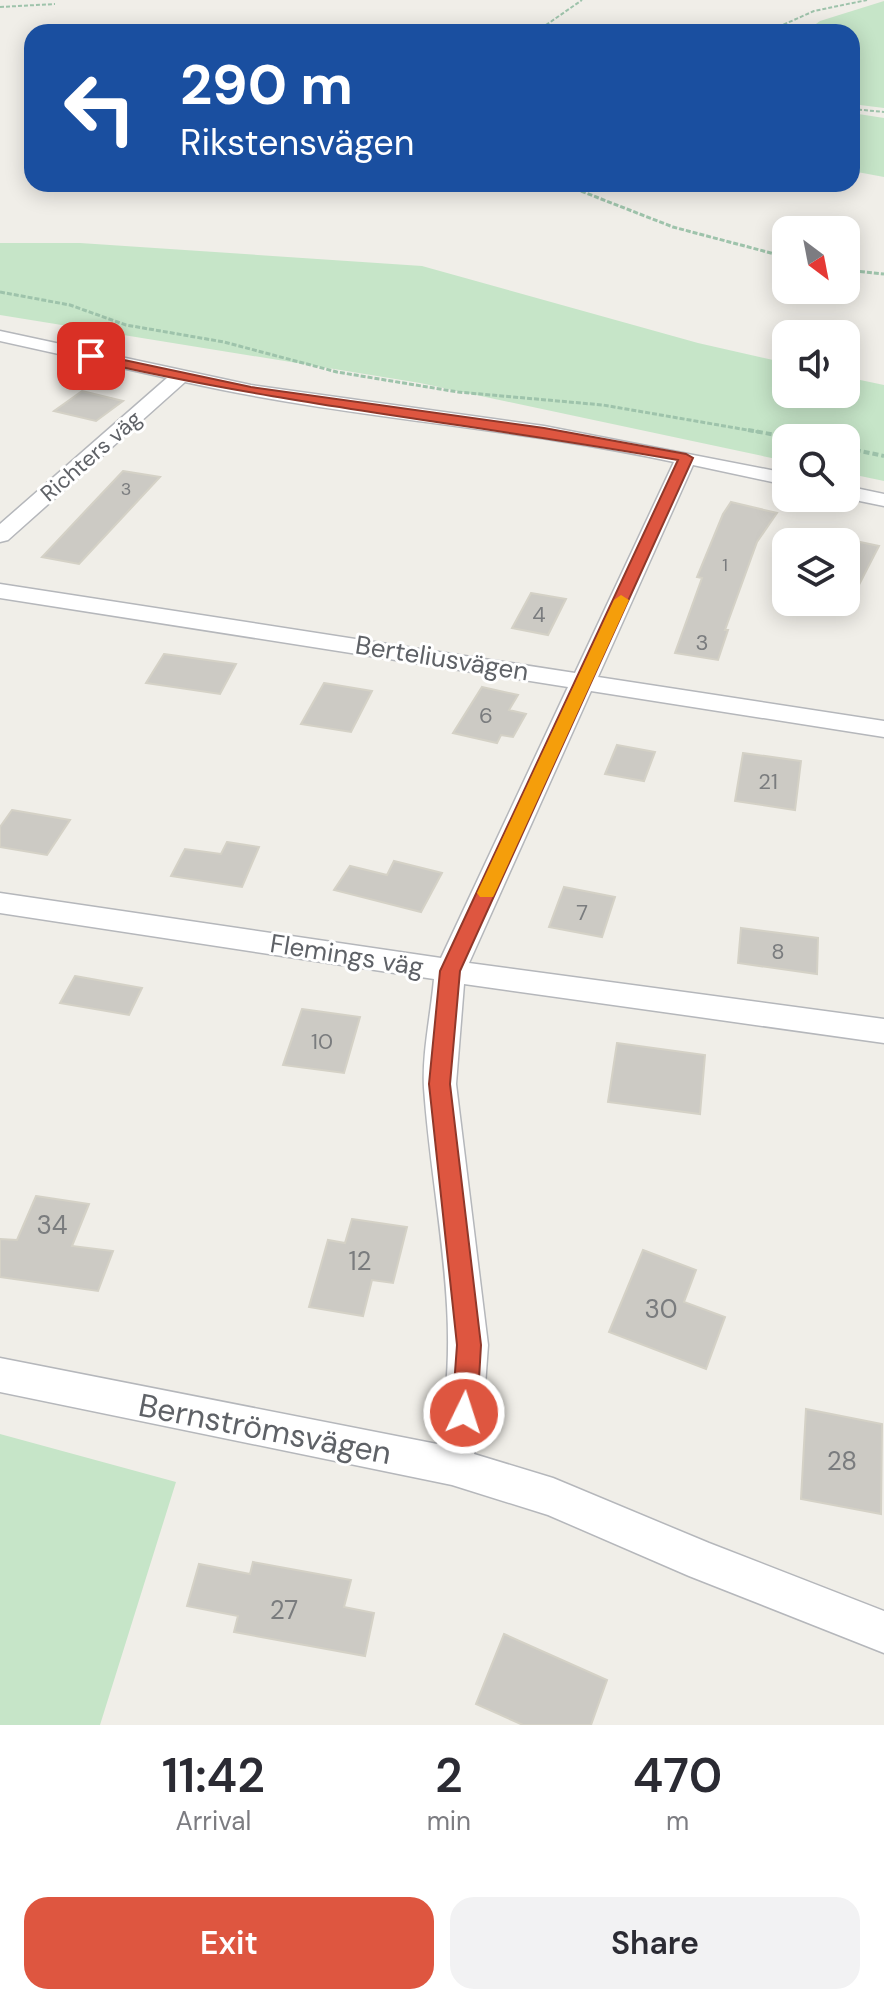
<!DOCTYPE html>
<html lang="en">
<head>
<meta charset="utf-8">
<style>
	:root { --surface:#fff; --page:#f2f2f3; --text:#2b2b33; --muted:#7c7c81; --accent:#de5640 }
	body { margin:0; font-family:"DM Sans",sans-serif; background:var(--page); color:var(--text); height:100vh; display:flex; flex-direction:column; font-size:30px; white-space:nowrap }
	* { box-sizing:border-box; margin:0 }
	p { font-size:26px; color:var(--muted) }
	.icon { flex:none; width:44px; height:44px; fill:none; stroke:currentColor; stroke-width:2; stroke-linecap:round; stroke-linejoin:round }
	.map { position:relative; height:1725px; overflow:hidden }
	.drawer { display:flex; flex-direction:column; background:var(--surface); flex:1 }
	.drawer>* { flex:none }
	.banner { position:absolute; left:24px; top:24px; width:836px; height:168px; border-radius:24px; box-shadow:0 4px 20px #0003; background:#1a4fa0; color:#fff; overflow:hidden }
	.needle { width:52px; rotate:148deg }
	.tools { position:absolute; left:772px; top:216px; display:grid; gap:16px }
	.tools a { display:grid; place-items:center; width:88px; height:88px; border-radius:16px; background:var(--surface); box-shadow:0 4px 20px #0003; font-size:40px }
	.pin { position:absolute; display:grid; place-items:center; width:68px; height:68px; color:#fff; margin:-34px; border-radius:16px; box-shadow:0 4px 12px #0006 }
	.me { position:absolute; width:88px; margin:-44px; rotate:4deg; stroke-linejoin:round; filter:drop-shadow(0 0 6px #0008) }
	.turn { display:flex; align-items:center; gap:28px; height:168px; padding:0 24px; font-size:36px }
	.turn .icon { width:104px; height:104px; stroke-width:2.5 }
	.turn b { display:block; font-size:56px; line-height:68px }
	.eta { display:flex; justify-content:space-evenly; align-items:center; height:136px; text-align:center }
	.eta b { font-size:48px; font-weight:600; line-height:56px }
	.action { display:flex; gap:16px; margin-top:auto; padding:16px 24px }
	.action a { flex:1; height:92px; border-radius:24px; background:var(--accent); color:#fff; font-size:32px; font-weight:600; line-height:92px; text-align:center }
	.action a+a { background:var(--page); color:var(--text) }
	.map>svg:first-child { display:block }
	.green { fill:#c6e5c8 }
	.building { fill:#cccac4; stroke:#d4d1c6; stroke-width:2 }
	.lines { fill:none; stroke-linecap:round; stroke-linejoin:round }
	.street-casing { stroke:#b5b7bb; stroke-width:3 }
	.path-far2 { stroke:#9ec3ab; stroke-width:2; stroke-dasharray:4 2; stroke-linecap:butt }
	.path-far1 { stroke:#9ec3ab; stroke-width:3; stroke-dasharray:5 2; stroke-linecap:butt }
	.path { stroke:#9ec3ab; stroke-width:4; stroke-dasharray:6 3; stroke-linecap:butt }
	.street { fill:#fff; fill-rule:evenodd }
	.route { fill:#de5640; stroke:#90382a; stroke-width:2 }
	.slow { fill:#f59e0b }
	.labels { text-anchor:middle; dominant-baseline:central; stroke-width:6; stroke-linejoin:round; paint-order:stroke }
	.far-number-label { font-size:18px; fill:#7a7c7e }
	.far-street-label { font-size:22px; fill:#5f6267; stroke:#fff }
	.number-label { font-size:22px; fill:#7a7c7e }
	.street-label { font-size:26px; fill:#5f6267; stroke:#fff }
	.near-number-label { font-size:26px; fill:#7a7c7e }
	.near-street-label { font-size:32px; fill:#5f6267; stroke:#fff }
</style>
</head>
<body>
<div class="map">
<svg width="884" height="1725" viewBox="0 0 884 1725">
	<rect width="100%" height="100%" fill="#f0eee8"/>
	<path class="green" d="M884 1V108L852 104V32H805L820 21Z
		M852 113 884 118V177L852 171Z
		M0 243H80L422 266 698 343 786 363V394H846V377L884 385V481L846 473V438H786V461L420 383 0 315Z
		M0 1434 176 1482 100 1725H0Z"/>
	<path class="building" d="M82 391 123 401 96 421 54 411Z
		M123 471 160 477 79 564 42 557Z
		M731 502 777 513 757 542 725 630H728L718 660 675 653 702 578 697 577 723 514Z
		M846 539 879 546 846 610Z
		M531 593 566 599 548 635 512 628Z
		M164 654 236 664 220 694 146 683Z
		M324 683 372 691 351 732 301 724Z
		M482 687 518 695 509 710 526 714 513 737 501 735 497 743 453 733Z
		M617 745 655 752 644 781 605 774Z
		M743 753 801 761 795 810 735 801Z
		M12 810 70 820 47 855 0 847V827Z
		M227 842 259 847 242 887 171 876 185 849 221 854Z
		M394 861 442 873 421 912 334 890 350 866 387 875Z
		M564 887 615 897 602 937 549 927Z
		M741 928 818 938 817 974 738 963Z
		M75 976 142 988 129 1015 60 1003Z
		M302 1009 360 1017 344 1073 283 1065Z
		M617 1043 705 1055 700 1114 608 1102Z
		M36 1196 89 1204 72 1246 113 1251 98 1291 0 1277V1239L17 1240Z
		M352 1219 407 1227 393 1283 372 1280 363 1316 309 1307 328 1240 345 1243Z
		M643 1250 696 1270 684 1302 725 1317 706 1369 609 1332Z
		M806 1409 882 1424 881 1514 801 1499Z
		M253 1562 351 1580 344 1607 374 1613 365 1656 234 1632 238 1616 187 1606 199 1564 250 1574Z
		M504 1634 607 1680 591 1725H523L476 1704Z"/>
	<g class="lines">
		<defs>
			<path id="street" d="M0 331 251 385 544 426 786 473V485L693 465 598 677 884 721V737L591 691 469 963 884 1019V1043L464 984 456 1084 488 1345 483 1413 474 1454 553 1478 709 1543 884 1611V1653L689 1576 548 1515 452 1485 0 1392V1358L437 1444C465 1327 432 1206 424 1088 422 1053 431 1014 434 979L0 913V893L441 958 568 687 0 598V584L575 673 674 462C512 427 346 418 185 382L8 540 0 542V524L167 378 0 341Z
				M846 486 884 494V506L845 498Z"/>
		</defs>
		<use href="#street" class="street-casing"/>
		<path class="path-far2" d="M0 7 55 4
			M536 32 582 0
			M767 32 814 11 867 0
			M852 109 884 112
			M565 184 572 188"/>
		<path class="path-far1" d="M568 186 673 227 786 257
			M846 270 884 274
			M0 292 70 305 126 325 224 342 337 372 458 392 603 405 759 432"/>
		<path class="path" d="M748 430 793 438
			M846 448 884 456"/>
		<use href="#street" class="street"/>
	</g>
	<path class="route" d="M91 353 251 387 544 428 686 454 693 458 460 971 450 1084 481 1345 477 1413 473 1421 464 1425 455 1421 452 1413 457 1345 429 1084 440 971 678 460C481 425 281 405 86 359V354Z"/>
	<path class="slow" d="M621 595 629 600 495 893 493 897H480L477 893 614 600Z"/>
	<g class="labels">
		<g class="far-number-label">
			<text x="126" y="489">3</text>
			<text x="725" y="565">1</text>
		</g>
		<g class="far-street-label">
			<text transform="translate(91 456) rotate(-41)">Richters väg</text>
		</g>
		<g class="number-label">
			<text x="539" y="614">4</text>
			<text x="702" y="642">3</text>
			<text x="486" y="715">6</text>
			<text x="768" y="781">21</text>
			<text x="582" y="912">7</text>
			<text x="778" y="951">8</text>
			<text x="322" y="1041">10</text>
		</g>
		<g class="street-label">
			<text transform="translate(442 658) rotate(9)">Berteliusvägen</text>
			<text transform="translate(347 955) rotate(9)">Flemings väg</text>
		</g>
		<g class="near-number-label">
			<text x="52" y="1225">34</text>
			<text x="360" y="1261">12</text>
			<text x="661" y="1309">30</text>
			<text x="842" y="1461">28</text>
			<text x="284" y="1610">27</text>
		</g>
		<g class="near-street-label">
			<text transform="translate(265 1429) rotate(11)">Bernströmsvägen</text>
		</g>
	</g>
</svg>
<div class="tools">
<a><svg class="needle" viewBox="-14 -14 28 28"><path d="M0-13l5 13h-10z" fill="#e53935"/><path d="M0 13l5-13h-10z" fill="#7c7c81"/></svg></a>
<a><svg class="icon" aria-label="sound" viewBox="0 0 24 24"><path d="M4 9h4l5-4v14l-5-4H4zM17 9q2 3 0 6"/></svg></a>
<a><svg class="icon" aria-label="search" viewBox="0 0 24 24"><circle cx="10" cy="10" r="6"/><path d="M15 15l6 6"/></svg></a>
<a><svg class="icon" aria-label="layers" viewBox="0 0 24 24"><path d="M12 4l9 5-9 5-9-5zM3 14l9 5 9-5"/></svg></a>
</div>
<div class="pin" style="left:91px;top:356px;background:#d93025"><svg class="icon" aria-label="arrive" viewBox="0 0 24 24"><path d="M6 21V4h12l-3 4 3 4H6"/></svg></div>
<svg class="me" style="left:464px;top:1413px" viewBox="-20 -20 40 40"><circle r="17" fill="#de5640" stroke="#fff" stroke-width="3"/><path d="M0-11L8 9 0 5-8 9z" fill="#fff"/></svg>
<div class="banner">
<div class="turn"><svg class="icon" aria-label="left" viewBox="0 0 24 24"><path d="M17 20v-9H6M10 6l-5 5 5 5"/></svg><div><b>290 m</b>Rikstensvägen</div></div>
</div>
</div>
<section class="drawer">
<div class="eta">
<div><b>11:42</b><p>Arrival</p></div>
<div><b>2</b><p>min</p></div>
<div><b>470</b><p>m</p></div>
</div>
<div class="action"><a>Exit</a><a>Share</a></div>
</section>
</body>
</html>
